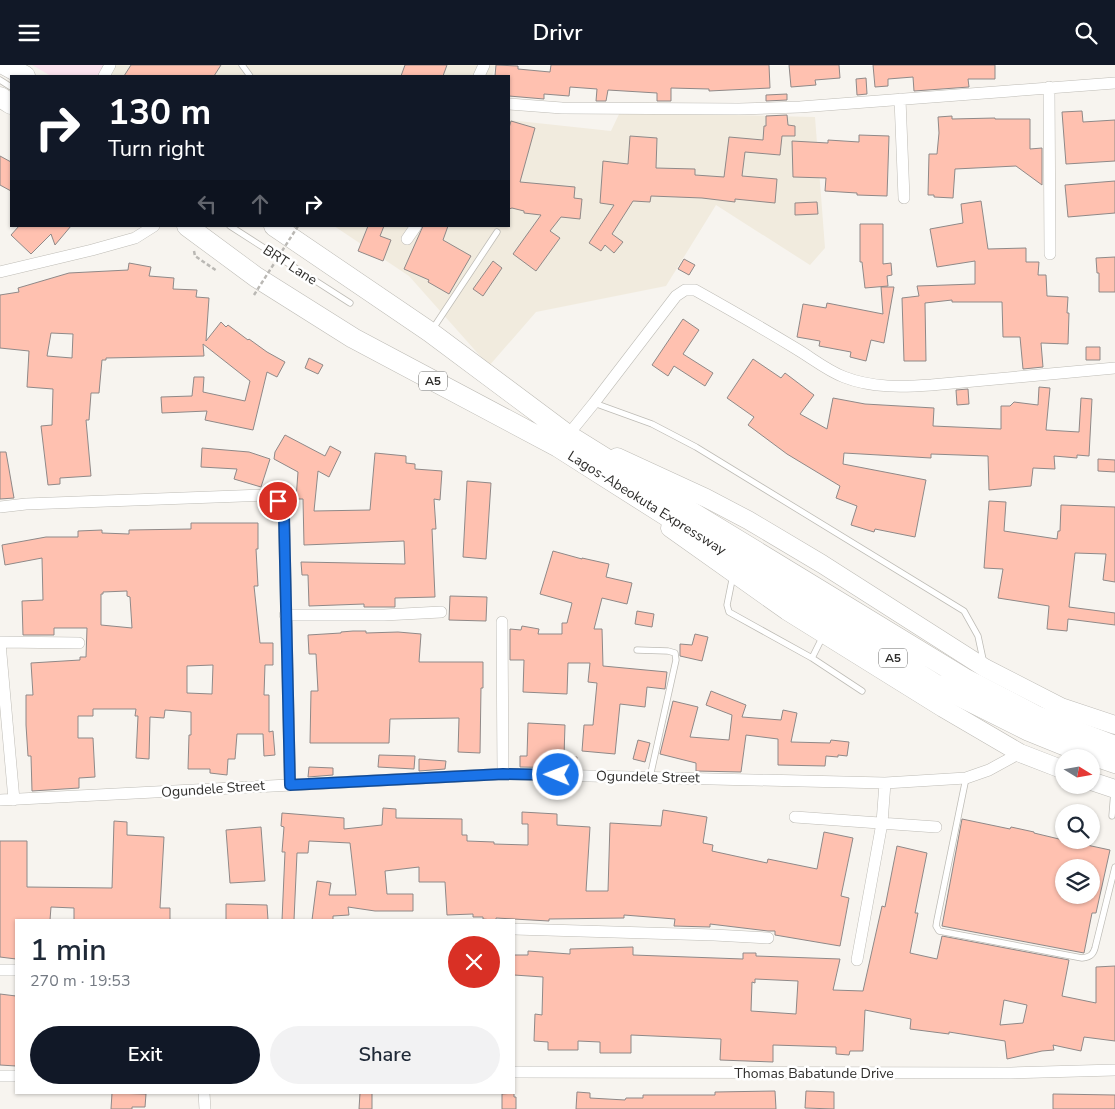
<!DOCTYPE html>
<html lang="en">
<head>
<meta charset="utf-8">
<style>
	:root { --surface:#fff; --page:#f2f2f3; --text:#1f2937; --muted:#747a83; --accent:#111827 }
	body { margin:0; font-family:"Nunito Sans",sans-serif; background:var(--page); color:var(--text); height:100vh; display:flex; flex-direction:column; font-size:19px; white-space:nowrap }
	* { box-sizing:border-box; margin:0 }
	p { font-size:16px; color:var(--muted) }
	.icon { flex:none; width:28px; height:28px; fill:none; stroke:currentColor; stroke-width:2; stroke-linecap:round; stroke-linejoin:round }
	.map { position:relative; flex:1; overflow:hidden }
	.drawer { position:absolute; left:15px; top:854px; width:500px; height:175px; display:flex; flex-direction:column; background:var(--surface); border-radius:0px; box-shadow:0 1px 4px #0004 }
	.drawer>* { flex:none }
	.banner { position:absolute; left:10px; top:10px; width:500px; height:152px; border-radius:0px; box-shadow:0 1px 4px #0004; background:#111827; color:#fff; overflow:hidden }
	.needle { width:32px; rotate:101deg }
	.controls { position:absolute; left:1055px; top:684px; display:grid; gap:10px }
	.controls a { display:grid; place-items:center; width:45px; height:45px; border-radius:50%; background:var(--surface); box-shadow:0 1px 4px #0004; font-size:25px }
	.pin { position:absolute; display:grid; place-items:center; width:42px; height:42px; color:#fff; margin:-21px; border:2px solid #fff; border-radius:50%; box-shadow:0 1px 5px #0007 }
	.me { position:absolute; width:55px; margin:-28px; rotate:271deg; stroke-linejoin:round; filter:drop-shadow(0 0 4px #0008) }
	.turn { display:flex; align-items:center; gap:18px; height:105px; padding:0 15px; font-size:22px }
	.turn .icon { width:65px; height:65px; stroke-width:2.5 }
	.turn b { display:block; font-size:35px; line-height:42px }
	.lanes { display:flex; align-items:center; height:48px; padding:0 15px; background:#0003; justify-content:center; gap:25px; direction:ltr }
	.lanes .off { opacity:.35 }
	.round { display:grid; place-items:center; flex:none; width:52px; height:52px; border-radius:26px; background:var(--page) }
	.headline { display:flex; align-items:center; justify-content:space-between; height:85px; padding:0 15px }
	h1 { font-size:30px; font-weight:600; line-height:38px }
	.primary-button { display:flex; gap:10px; margin-top:auto; padding:10px 15px }
	.primary-button a { flex:1; height:58px; border-radius:30px; background:var(--accent); color:#fff; font-size:20px; font-weight:600; line-height:58px; text-align:center }
	.primary-button a+a { background:var(--page); color:var(--text) }
	header { display:flex; justify-content:space-between; align-items:center; height:65px; padding:0 15px; background:var(--accent); color:#fff; font-size:22px; font-weight:600 }
	.map>svg:first-child { display:block }
	.built { fill:#f1ebde }
	.industrial { fill:#fbe3ee }
	.building { fill:#ffc1b0; stroke:#8f8988; fill-rule:evenodd }
	.lines { fill:none; stroke-linecap:round; stroke-linejoin:round }
	.lane-casing { stroke:#bebcb6; stroke-width:7 }
	.street-casing { stroke:#bebcb6; stroke-width:12 }
	.primary-casing { stroke:#bebcb6; stroke-width:19 }
	.highway-casing { stroke:#bebcb6; stroke-width:21 }
	.path { stroke:#bab8b4; stroke-width:2.5; stroke-dasharray:4 2.5; stroke-linecap:butt }
	.lane { stroke:#fff; stroke-width:5.5 }
	.street { stroke:#fff; stroke-width:11 }
	.primary { stroke:#fff; stroke-width:18 }
	.highway { stroke:#fff; stroke-width:20 }
	.path-bridge { stroke:#bab8b4; stroke-width:2.5; stroke-dasharray:4 2.5; stroke-linecap:butt }
	.route-casing { stroke:#114b97; stroke-width:12 }
	.route { stroke:#1a73e8; stroke-width:9 }
	.labels { text-anchor:middle; dominant-baseline:central; stroke-width:5; stroke-linejoin:round; paint-order:stroke }
	.shield { fill:#fff; stroke:#6d6d6b; stroke-width:1 }
	.shield-label { font-size:12px; font-weight:bold; fill:#2f2e2c }
	.street-label { font-size:14px; fill:#2f2e2c; stroke:#fff }
</style>
</head>
<body>
<header><svg class="icon" aria-label="menu" viewBox="0 0 24 24"><path d="M4 6h16M4 12h16M4 18h16"/></svg>Drivr<svg class="icon" aria-label="search" viewBox="0 0 24 24"><circle cx="10" cy="10" r="6"/><path d="M15 15l6 6"/></svg></header>
<div class="map">
<svg width="1115" height="1044" viewBox="0 0 1115 1044">
	<rect width="100%" height="100%" fill="#f7f4ef"/>
	<path class="built" d="M109 0H496L492 11H104Z
		M620 47 815 52 825 183 810 200 716 140 666 221 536 247 489 301 409 211 334 161H509V55L611 66Z"/>
	<path class="industrial" d="M32 0H109L104 11H51Z"/>
	<path class="building" d="M131 0H221L214 11H124Z
		M405 0H447L443 11H401Z
		M496 0 518 1V4L550 7 551 0H769L770 23 709 26V24L671 23V36H657V28L608 25 606 36H596L597 24 570 22 569 31 544 29V34L509 31V11H495Z
		M789 0H839L840 13 815 15 816 20 791 22Z
		M873 0H995V14H968L969 22 914 26 913 12 888 14V21L875 22Z
		M866 13 867 29 857 30 856 14Z
		M787 29V35L766 36V30Z
		M1082 46 1083 57 1115 55V96L1066 99 1062 47Z
		M787 50 788 60 795 61V71H782L780 90 745 87 742 111 777 114 775 138 735 134V137L702 133 651 131 650 137 633 136 612 169 623 177 614 188 605 180 601 186 589 178 614 140 600 138 603 96 628 99 630 71 657 73 656 103 695 104V110L724 112 729 72 763 75 764 61H766V51Z
		M952 51V54L995 53V54H1030V84L1042 83V120L1016 101 955 104 953 133 934 132V130H928L929 89H937L939 68 938 52Z
		M511 56 535 63 520 117 575 122 574 133 582 134 580 154 561 152 550 166 560 173 536 206 513 189 541 150 524 148V146L512 143 509 144V63Z
		M859 70 889 71 887 131 857 130V128L825 126 826 113 793 112 792 76 828 78V75L859 77Z
		M0 91 11 97V126L0 120Z
		M1115 116V148L1068 152 1065 120Z
		M981 136 988 184 1026 183V197H1039L1038 210H1046L1047 231 1068 232 1067 248H1069L1068 279 1041 278 1043 302 1023 304 1020 272H1003L1002 237H952V235L925 238 926 296H904L902 233 919 231 917 221 975 219V196L937 202 930 164 963 158 961 139Z
		M817 137 818 149 795 150V138Z
		M860 159H883V199L891 198 892 210 887 211 888 221 865 223 862 197H860Z
		M19 161H71L55 180 51 169 31 189 11 170Z
		M368 161H384L380 171 391 175 383 196 358 186Z
		M423 161H448L443 175 471 191 449 229 428 217 429 215 404 204Z
		M1115 192V227H1099V208H1097L1096 193Z
		M684 194 695 200 689 210 678 204Z
		M493 196 502 203 483 231 473 224Z
		M129 198 151 202 149 211 174 213 173 224 197 225 196 232 209 233 206 276 221 257 226 262 228 260 248 275 249 274 267 287 285 297 277 312 267 307 253 365 205 355 207 346 162 348 161 332 192 331 194 312H204L203 327 245 336 250 316 203 279 204 291 106 293V295H102L99 328H91L89 355H86L91 411 60 413V419L48 420 41 361 52 360 53 324 27 322 29 286 0 283V230L19 227 18 223 69 208 128 205ZM51 268 73 269 72 293 47 291Z
		M881 222H894L884 278 871 275 866 296 850 292 851 287 819 281 820 276 797 272 803 239 826 243 827 238 883 249Z
		M683 254 699 265 683 289 713 308 705 321 674 301 668 311 652 300Z
		M1086 282H1100V295H1086Z
		M309 293 323 300 318 309 305 303Z
		M753 294 781 313 785 308 814 330 800 349 827 364 833 333 865 339 934 343 933 361 1001 364V341H1010L1014 337 1038 340 1039 322 1050 323 1046 365 1079 367 1081 333 1092 334 1089 391 1077 390V393L1054 391 1055 404 1033 403 1031 421 989 425 988 391 931 389V393L844 388 843 399 926 415 915 472 875 464 874 467 851 460 857 441 836 433 840 421 787 389 748 360 754 352 727 333Z
		M968 324 969 339 957 340 956 325Z
		M285 370 325 391 330 381 341 387 329 412 318 406 314 446 370 445 375 388 406 391V398L415 399V404L442 406 440 435 434 434 436 464H432L435 532 395 533V542H364V539L309 541 308 510H302L301 497 405 499 404 476 304 480 303 434H296L298 407 274 394 275 387Z
		M202 383 249 387 270 394 261 422 234 414 237 404 201 402Z
		M0 387H6L14 433 0 434Z
		M1098 394 1115 395V407L1098 406Z
		M467 416 491 418 486 494 463 492Z
		M989 436 1006 437 1004 466 1057 474 1058 466H1060L1061 440 1115 442V517L1103 515 1106 489 1075 488 1069 542 1115 548V560L1068 554 1067 566 1047 564 1049 541 998 533 1003 504 984 503Z
		M191 458H258V484H256L258 521H254L260 578H273V600H265L264 630H269V667L273 666 275 690 264 691 263 669H237L235 694H228L227 710 210 708V704H188L189 670H191V647L165 645 164 653 150 652 149 694 136 693 138 651H135L136 644H93V651H78V673H93L95 712 79 713V723L32 726 31 691H28L26 660V630H33L31 598 80 595V592H86L87 563H54V570H23L22 536 43 535 42 493 5 500 2 480 46 472H78V466L102 465V468L129 469V465L191 464ZM127 526V531L130 532 132 563 101 560V529H103V527ZM213 600 212 629 187 628V601Z
		M553 486 582 494V493L609 499 606 512 632 518 627 539 602 533 594 564H602L603 601 667 607 665 624 647 622 645 642 620 639 615 689 582 686 584 660H593L597 618 588 617 590 598H568L567 629 523 627 524 595H510V564L521 565 522 561 539 564 538 569H562V558H567L572 538 540 529Z
		M450 531 487 532 486 556 449 555Z
		M637 546 654 549 652 562 635 559Z
		M353 566H366V568L398 567 421 569 419 597H483V623H481L480 688 458 687 459 653 390 654 389 678H310L311 626H318L316 589H309L308 570 341 568V567Z
		M695 569 708 572 702 596 680 591V579L692 580Z
		M711 626 746 640 742 652 781 655 783 645 797 648 791 677 830 678 831 675 849 677 847 691 838 690V692L826 691 825 701 778 700V674L746 670 741 707 696 706V698L660 689 673 636 698 642 690 672 729 675 732 650 706 640Z
		M528 658 565 660 564 691 577 692V703L520 702V691H527Z
		M638 675 650 678 645 697 633 694Z
		M379 690 415 691 414 704 378 702Z
		M419 694 446 696 445 704 419 706Z
		M309 702 333 703V710L308 712Z
		M383 743 396 744V753L462 754V770H467V776L494 777V779L528 780V759H522V747L557 749V760L590 762 586 826H608L610 758 661 761 663 745 707 752 703 778 713 780 712 786 767 798 768 794 817 804 824 767 853 773 841 831 849 833 840 881 775 870V866H768L710 859V862L674 861 675 854 624 850V853L549 854V856L496 853V855H492L483 854V852H473V849L447 850 445 817H419V802L385 806 387 829H413V846H375L348 842 349 850 333 851V855H312L317 816 331 818 329 830H356L350 778 309 776 308 788H297L294 855H282L285 787H282L284 762 281 761 282 748 344 753V764L382 760Z
		M962 754 1010 764 1011 762 1034 767V768L1059 774 1110 785 1096 848H1092L1084 888 942 861ZM1064 802H1091V830H1064Z
		M114 756 127 757V770L164 772 160 843H170V855H74V843L51 842 50 855H16V894L0 892V776H27V822L112 823Z
		M261 762 265 816 230 818 226 765Z
		M897 781 927 788 915 848H918L910 888 937 894 942 871 1069 895 1062 931 1096 938V902L1115 901V976L1084 972 1081 986 1053 980 1054 985 1042 986 1007 994 1005 976 949 967V969L910 964 911 954 865 945 863 986H850L849 990 836 989V982L773 980V997L720 995 721 974 631 970V988H600V977L578 976V985H548V977L534 976 535 949 542 950 543 912 514 910V890H528V886L570 889V884L633 882V890L743 894V888H756V891L840 894 833 925 863 926 882 841 885 842ZM755 914 798 916 796 949 751 946 752 917 755 918ZM1004 935 1027 940 1023 958 1000 960Z
		M226 839 267 840 268 855H226Z
		M0 929 16 931V1001L0 1000Z
		M775 1026 776 1044H576L577 1027 590 1028V1033L625 1035 626 1033H643V1030H715V1027Z
		M806 1026 834 1027V1044L805 1043Z
		M112 1028 146 1029 145 1042H132V1044H111Z
		M360 1028H372V1044H359Z
		M514 1028V1032H516V1044H502V1029Z
		M1053 1029 1115 1030V1044H1053Z"/>
	<g class="lines">
		<defs>
			<path id="lane" d="M242 0 250 11
				M0 15 11 22
				M230 161 350 238
				M432 265 497 167
				M594 338 652 359 696 382 964 546 978 571 984 599
				M733 510 727 540 729 547 812 593 862 626
				M637 585 668 586 675 588 676 595 650 712
				M812 593 823 571
				M966 713 937 855 936 861 939 866 1082 893C1090 892 1093 890 1095 883L1115 802
				M1112 751 1114 726"/>
			<path id="street" d="M104 11 110 0
				M479 11 484 0
				M1049 22 1050 189
				M900 34 904 133
				M509 39 562 43 739 44 800 42 1115 18
				M407 174 416 161
				M0 207 92 185 135 173 154 161
				M568 370 594 338 676 231 685 225H695C729 244 762 263 795 283 812 293 826 305 844 312 872 323 902 322 931 320L1115 303
				M0 442 26 439 266 430 278 436 284 451 290 720
				M285 550H384L441 547
				M502 557 503 709
				M0 577 79 578
				M0 578 14 735
				M0 735 503 709 885 718 966 713 989 705 1020 688
				M795 752 936 762
				M514 864 714 870 768 873
				M857 895 882 758 885 718
				M0 905H16
				M514 1007 1011 1008 1115 1005
				M0 1011H16
				M204 1028 205 1044"/>
			<path id="primary" d="M617 392 706 433 748 455 822 499 985 603 1061 642 1115 660
				M670 463 787 546 943 643 1020 688 1064 705
				M1091 716 1115 724"/>
			<path id="highway" d="M5 0 25 11
				M0 32 11 39
				M187 161 256 212 353 273 558 382 684 462 935 619 1029 666 1071 683 1115 698
				M274 161 430 267 568 370 695 449 964 613 1037 651 1115 681"/>
		</defs>
		<use href="#lane" class="lane-casing"/>
		<use href="#street" class="street-casing"/>
		<use href="#primary" class="primary-casing"/>
		<use href="#highway" class="highway-casing"/>
		<path class="path" d="M194 186 195 191 217 206"/>
		<use href="#lane" class="lane"/>
		<use href="#street" class="street"/>
		<use href="#primary" class="primary"/>
		<use href="#highway" class="highway"/>
		<path class="path-bridge" d="M254 230 298 161"/>
	</g>
	<g class="lines">
		<defs>
			<path id="route" d="M278 436 284 451 290 720 503 709 558 710"/>
		</defs>
		<use href="#route" class="route-casing"/>
		<use href="#route" class="route"/>
	</g>
	<g class="labels">
		<g class="shield">
			<rect x="419" y="306.5" width="28" height="19" rx="4"/>
			<rect x="879" y="583.5" width="28" height="19" rx="4"/>
		</g>
		<g class="shield-label">
			<text x="433" y="316">A5</text>
			<text x="893" y="593">A5</text>
		</g>
		<g class="street-label">
			<text transform="translate(290 200) rotate(33)">BRT Lane</text>
			<text transform="translate(647 438) rotate(32)">Lagos-Abeokuta Expressway</text>
			<text transform="translate(648 712) rotate(1)">Ogundele Street</text>
			<text transform="translate(213 724) rotate(-4)">Ogundele Street</text>
			<text x="814" y="1008">Thomas Babatunde Drive</text>
		</g>
	</g>
</svg>
<div class="controls">
<a><svg class="needle" viewBox="-14 -14 28 28"><path d="M0-13l5 13h-10z" fill="#e53935"/><path d="M0 13l5-13h-10z" fill="#747a83"/></svg></a>
<a><svg class="icon" aria-label="search" viewBox="0 0 24 24"><circle cx="10" cy="10" r="6"/><path d="M15 15l6 6"/></svg></a>
<a><svg class="icon" aria-label="layers" viewBox="0 0 24 24"><path d="M12 4l9 5-9 5-9-5zM3 14l9 5 9-5"/></svg></a>
</div>
<div class="pin" style="left:278px;top:436px;background:#d93025"><svg class="icon" aria-label="arrive" viewBox="0 0 24 24"><path d="M6 21V4h12l-3 4 3 4H6"/></svg></div>
<svg class="me" style="left:558px;top:710px" viewBox="-20 -20 40 40"><circle r="17" fill="#1a73e8" stroke="#fff" stroke-width="3"/><path d="M0-11L8 9 0 5-8 9z" fill="#fff"/></svg>
<div class="banner">
<div class="turn"><svg class="icon" aria-label="right" viewBox="0 0 24 24"><path d="M7 20v-9h11M14 6l5 5-5 5"/></svg><div><b>130 m</b>Turn right</div></div>
<div class="lanes"><svg class="icon off" aria-label="left" viewBox="0 0 24 24"><path d="M17 20v-9H6M10 6l-5 5 5 5"/></svg><svg class="icon off" aria-label="ahead" viewBox="0 0 24 24"><path d="M12 20V5M6 11l6-6 6 6"/></svg><svg class="icon" aria-label="right" viewBox="0 0 24 24"><path d="M7 20v-9h11M14 6l5 5-5 5"/></svg></div>
</div>
<section class="drawer">
<div class="headline"><div><h1>1 min</h1><p>270 m · 19:53</p></div><a class="round" style="background:#d93025;color:#fff"><svg class="icon" aria-label="close" viewBox="0 0 24 24"><path d="M6 6l12 12M18 6L6 18"/></svg></a></div>
<div class="primary-button"><a>Exit</a><a>Share</a></div>
</section>
</div>
</body>
</html>
